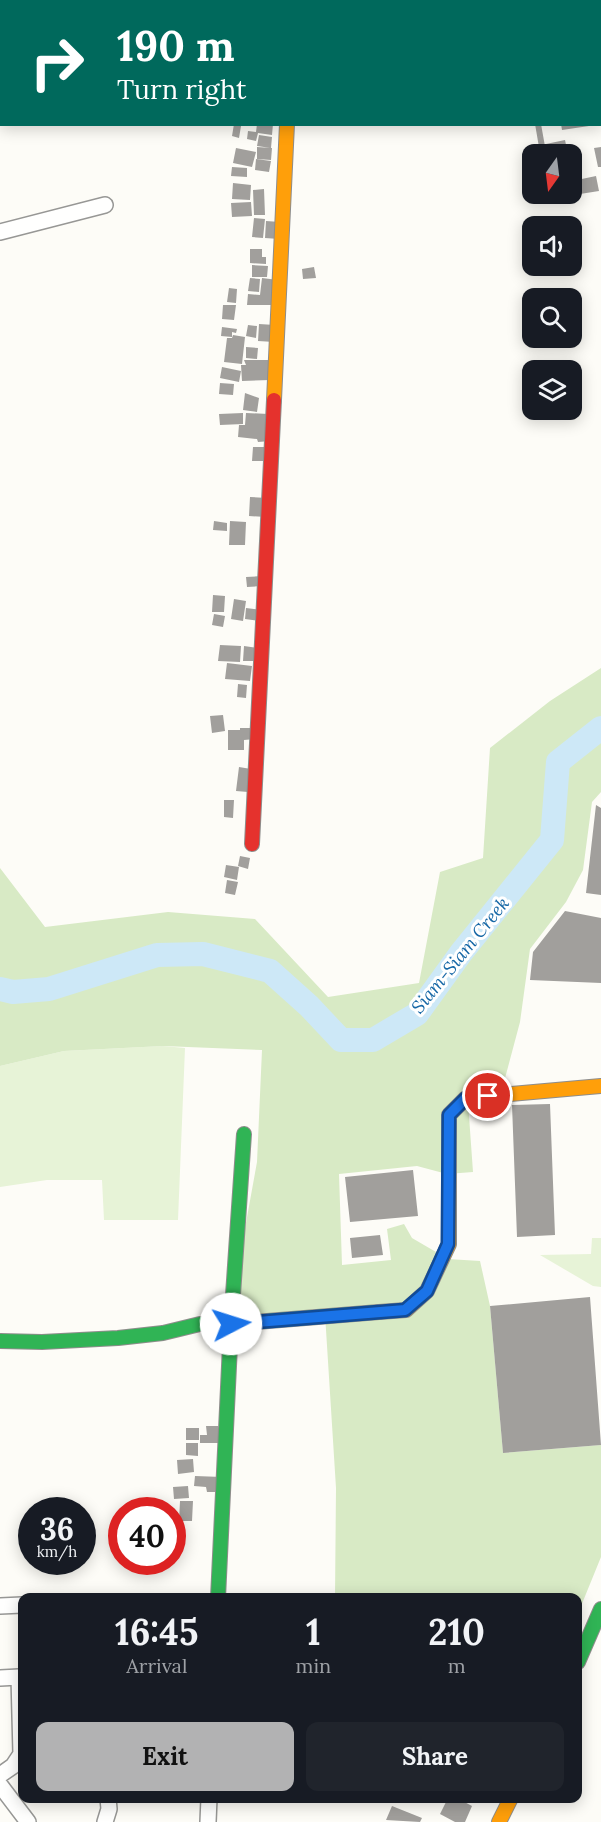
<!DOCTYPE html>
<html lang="en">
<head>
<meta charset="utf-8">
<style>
	:root { --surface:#171b24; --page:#20242c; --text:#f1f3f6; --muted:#9ea1a6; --accent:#b2b2b3 }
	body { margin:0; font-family:Lora,serif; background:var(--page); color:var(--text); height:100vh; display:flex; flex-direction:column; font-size:22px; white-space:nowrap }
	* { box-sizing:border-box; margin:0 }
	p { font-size:20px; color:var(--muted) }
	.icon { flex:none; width:33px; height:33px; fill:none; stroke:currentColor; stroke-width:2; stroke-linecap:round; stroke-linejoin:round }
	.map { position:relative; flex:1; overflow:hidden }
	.side { position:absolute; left:18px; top:1593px; width:564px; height:210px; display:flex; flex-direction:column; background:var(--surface); border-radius:12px; box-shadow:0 3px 15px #0003 }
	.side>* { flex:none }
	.hud { position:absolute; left:0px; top:0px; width:602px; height:126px; box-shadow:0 3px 15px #0003; background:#00695c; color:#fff; overflow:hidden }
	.needle { width:39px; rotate:194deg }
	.controls { position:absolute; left:522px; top:144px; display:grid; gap:12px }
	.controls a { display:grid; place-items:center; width:60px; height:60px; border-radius:12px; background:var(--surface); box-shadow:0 3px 15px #0003; font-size:30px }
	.speed { position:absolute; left:18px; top:1497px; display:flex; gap:12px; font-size:30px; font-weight:700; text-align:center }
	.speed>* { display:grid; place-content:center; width:78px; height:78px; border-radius:50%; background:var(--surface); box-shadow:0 3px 15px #0003; line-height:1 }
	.speed small { font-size:15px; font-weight:400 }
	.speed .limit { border:9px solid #d22; background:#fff; color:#111 }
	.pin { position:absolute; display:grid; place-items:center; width:51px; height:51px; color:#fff; margin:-26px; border:3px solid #fff; border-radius:50%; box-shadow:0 2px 6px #0007 }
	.me { position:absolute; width:66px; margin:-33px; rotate:85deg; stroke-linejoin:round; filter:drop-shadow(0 0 4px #0008) }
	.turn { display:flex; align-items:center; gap:21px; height:126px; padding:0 18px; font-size:27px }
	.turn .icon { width:78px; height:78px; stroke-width:2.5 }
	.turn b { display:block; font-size:42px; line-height:51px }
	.eta { display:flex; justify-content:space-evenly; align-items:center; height:102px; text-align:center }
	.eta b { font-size:36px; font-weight:700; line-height:42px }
	.cta { display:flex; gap:12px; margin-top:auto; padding:12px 18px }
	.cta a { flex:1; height:69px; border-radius:12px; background:var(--accent); color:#111; font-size:24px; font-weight:700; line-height:69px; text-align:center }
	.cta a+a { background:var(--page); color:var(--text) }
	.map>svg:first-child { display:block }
	.green { fill:#e7f3d7 }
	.forest { fill:#d8eac5 }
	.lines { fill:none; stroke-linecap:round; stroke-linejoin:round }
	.river { stroke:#cde8f7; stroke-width:24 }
	.building { fill:#a19f9c }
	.street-casing { stroke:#979795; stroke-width:18 }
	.fast-casing { stroke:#8e8d8b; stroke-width:16 }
	.slow-casing { stroke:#8e8d8b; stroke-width:16 }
	.jam-casing { stroke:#8e8d8b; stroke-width:16 }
	.street { stroke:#fffffe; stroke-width:15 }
	.fast { stroke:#30b455; stroke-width:14 }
	.slow { stroke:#ff9f0a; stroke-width:14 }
	.jam { stroke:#e5322d; stroke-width:14 }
	.route-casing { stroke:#114b97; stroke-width:15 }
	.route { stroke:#1a73e8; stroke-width:10 }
	.labels { text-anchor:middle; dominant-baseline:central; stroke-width:6; stroke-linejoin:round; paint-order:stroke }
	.water-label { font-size:18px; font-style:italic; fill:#1768a6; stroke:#fff }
</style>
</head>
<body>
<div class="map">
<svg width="601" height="1822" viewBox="0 0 601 1822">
	<rect width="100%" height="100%" fill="#fdfcf7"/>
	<path class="green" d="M163 1046 185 1048 178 1220H104L102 1180H47L0 1187V1066L64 1051Z
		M592 1238H601V1287L593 1286 540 1255 591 1254Z"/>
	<path class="forest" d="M601 668V792L592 802 583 870 566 902 530 949 520 1022 504 1082 467 1088 473 1172 447 1174 417 1166 339 1174 342 1265 391 1260 387 1229 404 1224 412 1238 448 1259 480 1261 490 1306 503 1453 601 1445V1557L579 1611 578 1598 335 1597 336 1488 325 1314 239 1320 240 1256 257 1162 262 1050 163 1046 64 1051 0 1066V868L45 927 168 912 255 919 328 997 419 983 440 872 483 858 490 748 550 701Z"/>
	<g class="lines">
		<path class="river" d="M0 989 13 992 49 989 157 955 203 954 270 971 309 1006 341 1040H373L417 1014 461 953 552 840 558 762 601 728"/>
	</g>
	<path class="building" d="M234 124 241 126 239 138 232 136Z
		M257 124H273L272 135 258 133 256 141 247 139 248 131 256 132Z
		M535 124H541L546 152 540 153Z
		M561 124H589V126L562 130Z
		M259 135 272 137 271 148 257 146Z
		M565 140 568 154H548L546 144Z
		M257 147 272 148 271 160 257 159Z
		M601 147V167H598L594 148Z
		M236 148 256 152 252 167 233 163Z
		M256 159 271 161 269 172 255 170Z
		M232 167 247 168V177L231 176Z
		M596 176 599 191 580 194 577 180Z
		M572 177 577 200 555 204 553 194H572Z
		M233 183 251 185 250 200 232 199Z
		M264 189 265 215H254L253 190Z
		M251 202 252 216 232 217 231 203Z
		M254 218 265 219 263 238 252 237Z
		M266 221 280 222 279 239 265 238Z
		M250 249H262V257H266V264L250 263Z
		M252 265 268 266 267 277H252Z
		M314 267 316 278 303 279 302 269Z
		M250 278 260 279 259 292 248 291Z
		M262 278 278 280 276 305H247L248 294 260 295Z
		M229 288 237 289 236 303 227 302Z
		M223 305H236L234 320 222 319Z
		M259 324 275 325 274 342 258 341Z
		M248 325 257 326 256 338 246 336Z
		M222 327 237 329 236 333 232 332V337L221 336Z
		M233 335 245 337 242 364 224 362 227 338H232Z
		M246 347 258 348 257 359 246 358Z
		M244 360H269L270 380 242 381 241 365H246Z
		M222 367 241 371 239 382 220 378Z
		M220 383 234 384 233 395 219 394Z
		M245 393 259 398 257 412 243 410Z
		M243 413V424L220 425 219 414Z
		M246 413 268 414 271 441 258 442 257 439 238 437 239 425H245Z
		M253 447H265V461H252Z
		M250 497 267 498 266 517 249 516Z
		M214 521 227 523V531L213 530Z
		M230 521 246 522 245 545H229Z
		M262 576V586L247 587 246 577Z
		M213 595 225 596 224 612H212Z
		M234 599 246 601 243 621 231 619Z
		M246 608 262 610 261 621 245 619Z
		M214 614 225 616 223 627 212 625Z
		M220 645 241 646 240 662 218 661Z
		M244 646 257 648 255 661H243Z
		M227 663 252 666 250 681 225 679Z
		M238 684 247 685 246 698 237 697Z
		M223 715 225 731 212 733 210 716Z
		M240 728H255V739L244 740V750H228V730H240Z
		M239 767 251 769 248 792 236 791Z
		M224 800H234L233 818 224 817Z
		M596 805 601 808V895L586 893Z
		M240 856 250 858 248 869 238 866Z
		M226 865 239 867 237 880 224 877Z
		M227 880 238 882 235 895 225 893Z
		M565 911 601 918V983L530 980 533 952Z
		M550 1104 555 1235 517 1237 512 1105Z
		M413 1170 418 1216 350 1222 345 1177Z
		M380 1235 383 1255 352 1258 350 1238Z
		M590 1297 601 1445 503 1453 490 1306Z
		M206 1426H218L223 1443H200V1435H207Z
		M186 1428H199V1440H186Z
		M186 1443H198V1456L186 1455Z
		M193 1459 194 1472 178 1474 177 1460Z
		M195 1476 222 1477V1492H207L206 1487 194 1486Z
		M188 1486 189 1498 174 1499 173 1487Z
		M180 1501H193L192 1521H179Z
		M448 1798H457L472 1806 465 1822H455L440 1814Z
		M392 1806 422 1818 420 1822 386 1820Z"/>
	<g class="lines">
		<defs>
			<path id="street" d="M13 0V2
				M293 2V0
				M0 66 2 61
				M600 76H601
				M0 232 105 205
				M0 1606 22 1605
				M0 1678 19 1677 21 1754 13 1766 0 1775
				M0 1785 28 1822
				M105 1822 109 1809 108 1798
				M208 1822 209 1798"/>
			<path id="fast" d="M0 1341 42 1342 118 1338 163 1333 200 1324H231L379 1312
				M218 1598 231 1324 244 1134
				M578 1662 601 1609"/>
			<path id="slow" d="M274 400 287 124
				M379 1312 406 1310 427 1291 449 1244V1115L466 1098 601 1086
				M499 1822 511 1798"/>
			<path id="jam" d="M252 844 274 400"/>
		</defs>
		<use href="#street" class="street-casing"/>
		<use href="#fast" class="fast-casing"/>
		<use href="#slow" class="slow-casing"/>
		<use href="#jam" class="jam-casing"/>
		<use href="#street" class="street"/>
		<use href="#fast" class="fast"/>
		<use href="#slow" class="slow"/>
		<use href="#jam" class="jam"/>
	</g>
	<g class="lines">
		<defs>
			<path id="route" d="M231 1324 405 1310 427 1291 448 1244 449 1115 466 1098 488 1096"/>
		</defs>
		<use href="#route" class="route-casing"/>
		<use href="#route" class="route"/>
	</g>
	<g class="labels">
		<g class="water-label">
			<text transform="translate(460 955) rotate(-51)">Siam-Siam Creek</text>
		</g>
	</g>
</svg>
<div class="controls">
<a><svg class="needle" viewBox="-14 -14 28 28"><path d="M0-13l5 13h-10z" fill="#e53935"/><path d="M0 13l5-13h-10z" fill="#9ea1a6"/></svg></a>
<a><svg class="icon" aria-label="sound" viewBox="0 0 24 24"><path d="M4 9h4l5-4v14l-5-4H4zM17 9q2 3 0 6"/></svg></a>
<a><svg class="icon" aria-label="search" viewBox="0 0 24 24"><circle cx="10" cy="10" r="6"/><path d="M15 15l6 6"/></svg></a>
<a><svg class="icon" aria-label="layers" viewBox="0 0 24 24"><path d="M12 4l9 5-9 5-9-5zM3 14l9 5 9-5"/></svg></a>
</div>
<div class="speed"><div>36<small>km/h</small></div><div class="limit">40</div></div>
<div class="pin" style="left:488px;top:1096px;background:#d93025"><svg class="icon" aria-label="arrive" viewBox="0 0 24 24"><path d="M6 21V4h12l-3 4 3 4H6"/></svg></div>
<svg class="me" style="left:231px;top:1324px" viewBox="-20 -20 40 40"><circle r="19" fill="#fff"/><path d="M0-13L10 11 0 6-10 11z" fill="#1a73e8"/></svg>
<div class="hud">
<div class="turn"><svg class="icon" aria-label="right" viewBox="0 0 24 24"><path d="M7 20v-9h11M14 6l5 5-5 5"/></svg><div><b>190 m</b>Turn right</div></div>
</div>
<section class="side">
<div class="eta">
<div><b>16:45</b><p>Arrival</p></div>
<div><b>1</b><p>min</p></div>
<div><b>210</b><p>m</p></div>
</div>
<div class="cta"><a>Exit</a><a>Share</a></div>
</section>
</div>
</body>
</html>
